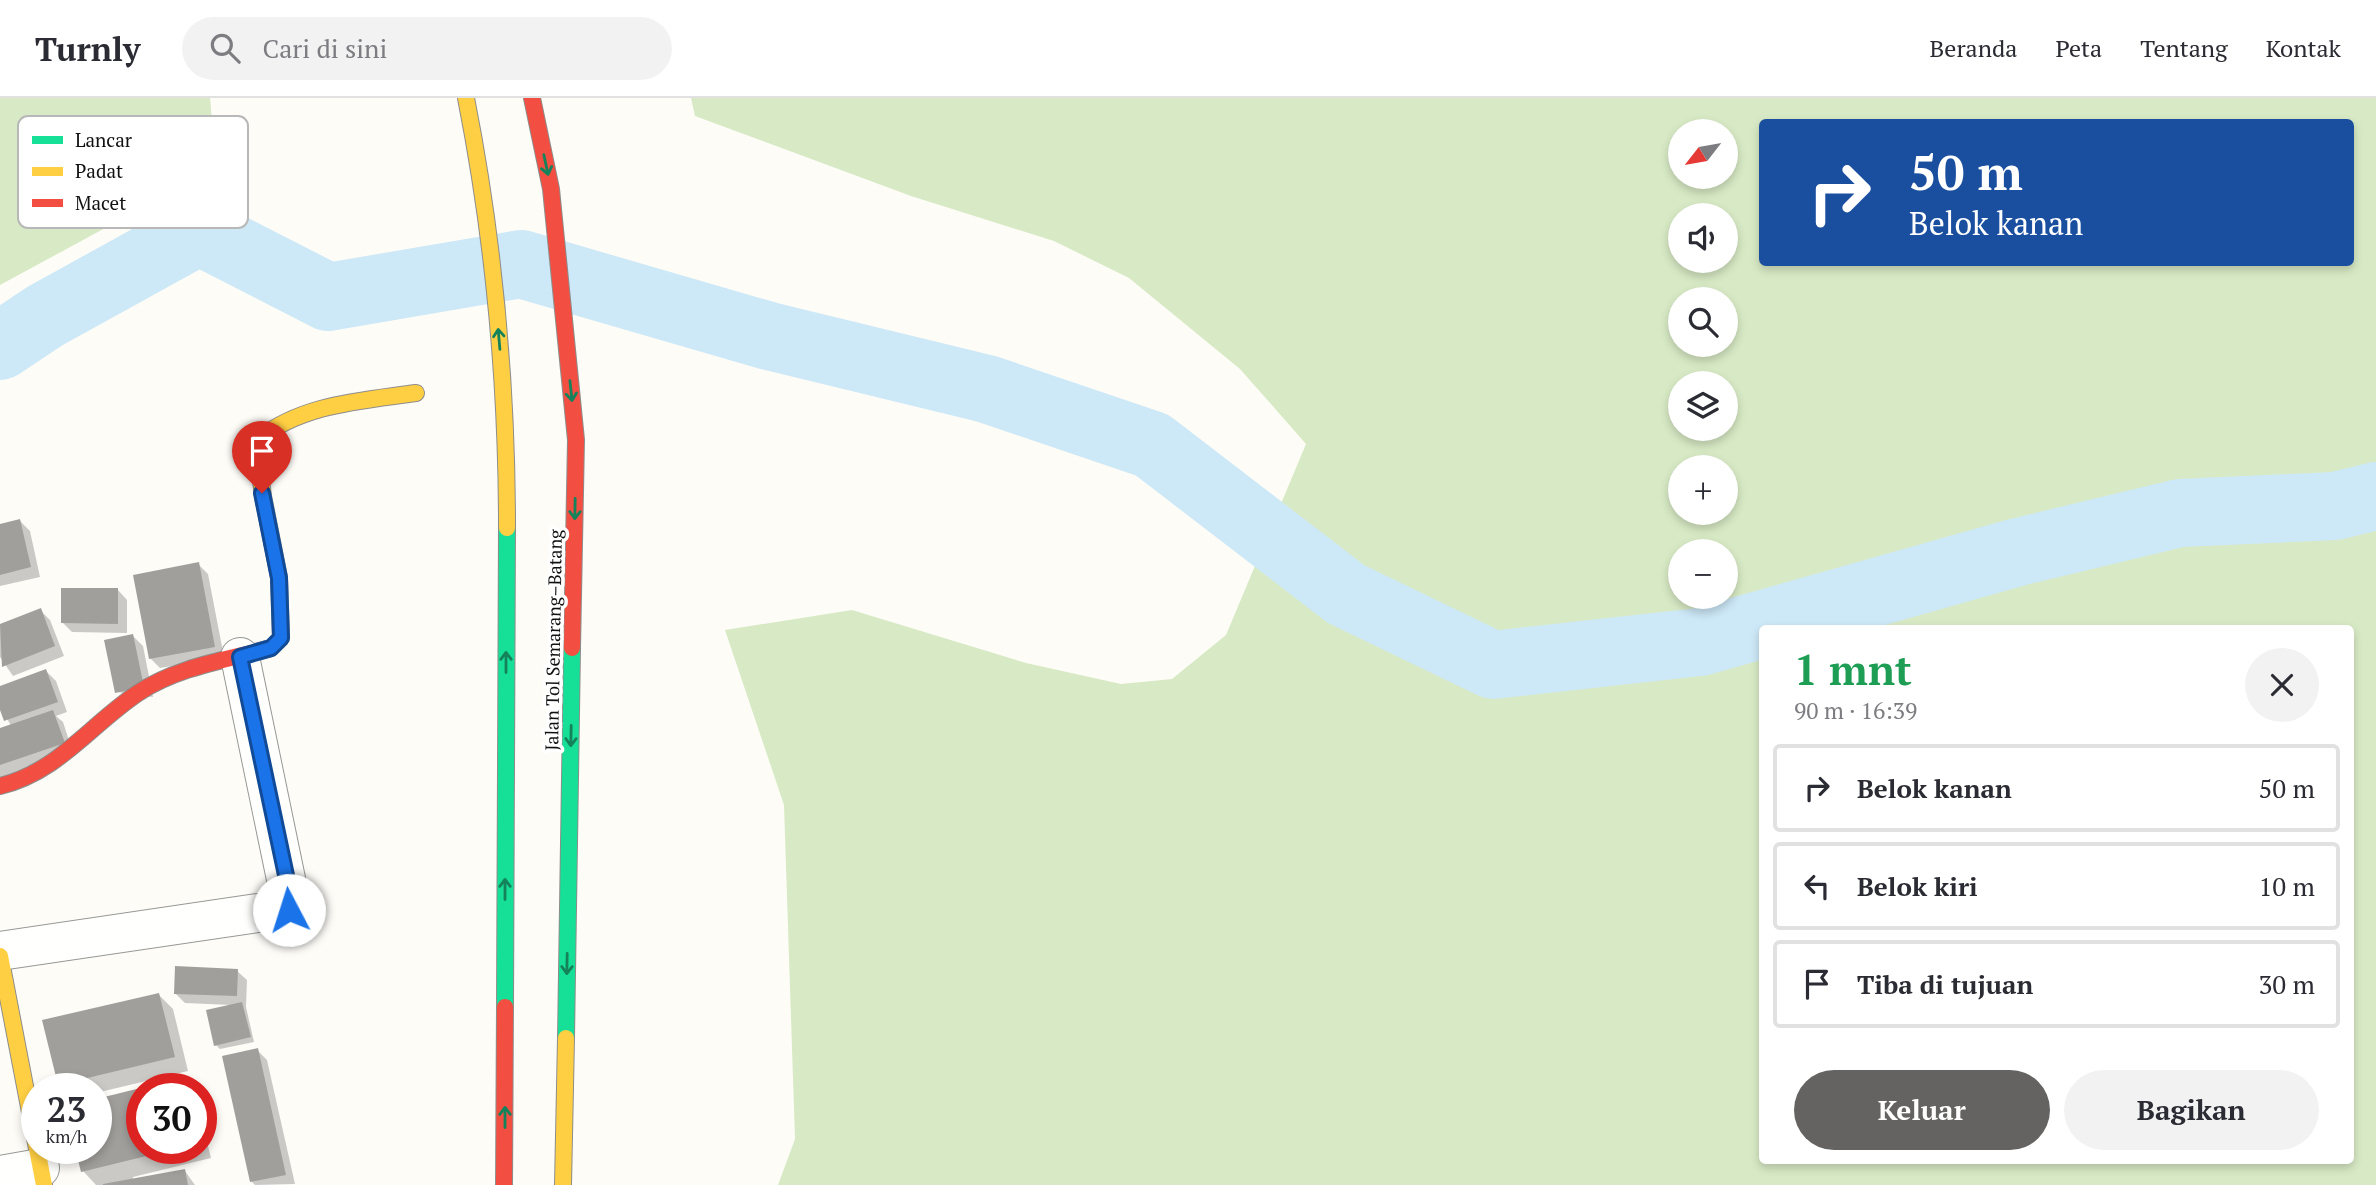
<!DOCTYPE html>
<html lang="id">
<head>
<meta charset="utf-8">
<style>
	:root { --surface:#fff; --page:#f2f2f3; --text:#2b2b33; --muted:#7c7c81; --line:#e1e1e2; --accent:#646362 }
	body { margin:0; font-family:"PT Serif",serif; background:var(--page); color:var(--text); height:100vh; display:flex; flex-direction:column; font-size:26px; white-space:nowrap }
	* { box-sizing:border-box; margin:0 }
	p { font-size:23px; color:var(--muted) }
	.icon { flex:none; width:38px; height:38px; fill:none; stroke:currentColor; stroke-width:2; stroke-linecap:round; stroke-linejoin:round }
	.map { position:relative; flex:1; overflow:hidden }
	.side { position:absolute; left:1759px; top:527px; width:595px; height:539px; display:flex; flex-direction:column; background:var(--surface); border-radius:7px; box-shadow:0 4px 10px #0003 }
	.side>* { flex:none }
	.guide { position:absolute; left:1759px; top:21px; width:595px; height:147px; border-radius:7px; box-shadow:0 4px 10px #0003; background:#1a4fa0; color:#fff; overflow:hidden }
	.needle { width:46px; rotate:239deg }
	.buttons { position:absolute; left:1668px; top:21px; display:grid; gap:14px }
	.buttons a { display:grid; place-items:center; width:70px; height:70px; border-radius:50%; background:var(--surface); box-shadow:0 4px 10px #0003; font-size:35px }
	.speed { position:absolute; left:21px; top:975px; display:flex; gap:14px; font-size:35px; font-weight:700; text-align:center }
	.speed>* { display:grid; place-content:center; width:91px; height:91px; border-radius:50%; background:var(--surface); box-shadow:0 4px 10px #0003; line-height:1 }
	.speed small { font-size:18px; font-weight:400 }
	.speed .limit { border:10px solid #d22; background:#fff; color:#111 }
	.pin { position:absolute; display:grid; place-items:center; width:60px; height:60px; color:#fff; margin:-72px -30px; border-radius:50% 50% 50% 0; rotate:-45deg; box-shadow:0 0 7px #0007 }
	.pin .icon { rotate:45deg }
	.me { position:absolute; width:77px; margin:-38px; rotate:355deg; stroke-linejoin:round; filter:drop-shadow(0 0 5px #0008) }
	.turn { display:flex; align-items:center; gap:24px; height:147px; padding:0 35px; font-size:32px }
	.turn .icon { width:91px; height:91px; stroke-width:2.5 }
	.turn b { display:block; font-size:49px; line-height:60px }
	.round { display:grid; place-items:center; flex:none; width:74px; height:74px; border-radius:37px; background:var(--page) }
	.head { display:flex; align-items:center; justify-content:space-between; height:119px; padding:0 35px }
	h1 { font-size:42px; font-weight:700; line-height:52px; color:#1e9e55 }
	.cta { display:flex; gap:14px; margin-top:auto; padding:14px 35px }
	.cta a { flex:1; height:80px; border-radius:42px; background:var(--accent); color:#fff; font-size:28px; font-weight:700; line-height:80px; text-align:center }
	.cta a+a { background:var(--page); color:var(--text) }
	ul { padding:0; list-style:none }
	li { display:flex; align-items:center; gap:21px; height:88px; margin:0 14px 10px; padding:0 21px; border:4px solid var(--line); border-radius:7px }
	li div { flex:1 }
	li b { display:block; font-size:26px }
	li em { font-style:normal }
	header { display:flex; align-items:center; gap:42px; box-sizing:border-box; height:98px; padding:0 35px; background:var(--surface); border-bottom:2px solid var(--line) }
	header strong { font-size:33px }
	nav { display:flex; gap:38px; margin-inline-start:auto; font-size:24px }
	.search { width:490px; height:63px; background:var(--page); display:flex; align-items:center; gap:18px; box-sizing:border-box; padding:0 24px; border-radius:38px; color:var(--muted); font-size:26px }
	.map>svg:first-child { display:block }
	.forest { fill:#d8eac5; fill-rule:evenodd }
	.shadow { fill:#0003 }
	.lines { fill:none; stroke-linecap:round; stroke-linejoin:round }
	.river { stroke:#cde8f7; stroke-width:68 }
	.building { fill:#a19f9c }
	.street-casing { stroke:#979795; stroke-width:40 }
	.fast-casing { stroke:#8e8d8b; stroke-width:18 }
	.slow-casing { stroke:#8e8d8b; stroke-width:18 }
	.jam-casing { stroke:#8e8d8b; stroke-width:18 }
	.street { stroke:#fffffe; stroke-width:38 }
	.fast { stroke:#16e098; stroke-width:16 }
	.slow { stroke:#ffcf43; stroke-width:16 }
	.jam { stroke:#f24e42; stroke-width:16 }
	.oneway { stroke:#14835b }
	.route-casing { stroke:#114b97; stroke-width:18 }
	.route { stroke:#1a73e8; stroke-width:12 }
	.labels { text-anchor:middle; dominant-baseline:central; stroke-width:7; stroke-linejoin:round; paint-order:stroke }
	.street-label { font-size:18px; fill:#111; stroke:#fff }
	.key { fill:#fff; stroke:#b8b8b8; stroke-width:2 }
	.key-label { font-size:19px; fill:#111 }
</style>
</head>
<body>
<header>
<strong>Turnly</strong>
<div class="search"><svg class="icon" aria-label="search" viewBox="0 0 24 24"><circle cx="10" cy="10" r="6"/><path d="M15 15l6 6"/></svg>Cari di sini</div>
<nav><a>Beranda</a><a>Peta</a><a>Tentang</a><a>Kontak</a></nav>
</header>
<div class="map">
<svg width="2376" height="1087" viewBox="0 0 2376 1087">
	<rect width="100%" height="100%" fill="#fdfcf7"/>
	<path class="forest" d="M0 0H210L216 70 0 187Z
		M691 0H2376V1087H778L795 1041 784 707 725 532 852 512 1026 565 1121 586 1172 581 1226 537 1306 346 1240 271 1129 180 1054 143 911 98 695 18ZM1762 24H2350V164H1762ZM1680 33H1726V79H1680ZM1680 117H1726V163H1680ZM1680 201H1726V247H1680ZM1680 285H1726V331H1680ZM1680 369H1726V415H1680ZM1680 453H1726V499H1680ZM1762 530H2350V1062H1762Z"/>
	<path class="shadow" d="M20 423 30 433 40 479 0 488V428Z
		M198 466 208 476 224 559 160 570 150 560Z
		M118 492 127 502V535L72 534 62 524Z
		M40 512 50 522 64 558 13 578 0 559V528Z
		M133 538 143 548 153 599 117 594Z
		M46 573 56 583 67 614 56 618 63 624 73 655 0 680V632L11 628 0 607V590Z
		M237 873 247 882 246 909 254 944 220 951 216 947 231 907 185 905 175 895Z
		M159 897 173 911 188 973 96 995V990H64L59 986Z
		M257 952 267 962 295 1086 255 1087 252 1084Z
		M181 982 190 990H145Z
		M201 1020 211 1060 133 1079V1082L185 1073 195 1087H96L83 1073 77 1050H201Z"/>
	<g class="lines">
		<path class="river" d="M0 248 45 218 199 133 328 199 521 166 769 238 987 291 1152 347 1346 496 1493 567 1700 544 2018 454 2180 415 2335 408 2376 398"/>
	</g>
	<path class="building" d="M20 421 31 469 0 477V426Z
		M199 464 215 549 149 561 133 477Z
		M61 490H118V526L61 525Z
		M41 510 55 548 2 569 0 526Z
		M133 536 144 589 115 595 104 542Z
		M46 571 58 604 4 623 0 612V588Z
		M53 612 65 645 0 667V630Z
		M175 868 238 871 237 898 174 896Z
		M159 895 175 959 58 987 42 922Z
		M242 904 251 939 214 948 206 912Z
		M258 950 286 1077 250 1084 222 958Z
		M181 980 184 990H142V1050L175 1051 81 1074 75 1050H96V1001Z
		M185 1071 188 1087H103V1086Z"/>
	<g class="lines">
		<defs>
			<path id="street" d="M0 853 292 810 240 559
				M0 1077 40 1070"/>
			<path id="fast" d="M505 909 507 430
				M566 940 572 550"/>
			<path id="slow" d="M466 0C494 142 507 285 507 430
				M263 398 256 343C301 306 360 303 416 295
				M0 858 44 1087
				M563 1087 566 940"/>
			<path id="jam" d="M532 0 551 91 576 342 572 550
				M0 688C58 674 90 627 138 595 177 569 226 562 271 550L281 540 279 479 263 398
				M504 1087 505 909"/>
		</defs>
		<use href="#street" class="street-casing"/>
		<use href="#fast" class="fast-casing"/>
		<use href="#slow" class="slow-casing"/>
		<use href="#jam" class="jam-casing"/>
		<use href="#street" class="street"/>
		<use href="#fast" class="fast"/>
		<use href="#slow" class="slow"/>
		<use href="#jam" class="jam"/>
	</g>
	<defs><path id="oneway-shaft" d="M-6 0H5M1.5-3L5.5 0L1.5 3" fill="none" stroke-width="1.6" stroke-linecap="round" stroke-linejoin="round" transform="scale(1.75)"/></defs>
	<g class="oneway">
		<use href="#oneway-shaft" transform="translate(546 67) rotate(78)"/>
		<use href="#oneway-shaft" transform="translate(499 241) rotate(-95)"/>
		<use href="#oneway-shaft" transform="translate(571 293) rotate(84)"/>
		<use href="#oneway-shaft" transform="translate(575 411) rotate(91)"/>
		<use href="#oneway-shaft" transform="translate(506 564) rotate(-90)"/>
		<use href="#oneway-shaft" transform="translate(571 638) rotate(91)"/>
		<use href="#oneway-shaft" transform="translate(505 791) rotate(-90)"/>
		<use href="#oneway-shaft" transform="translate(567 866) rotate(91)"/>
		<use href="#oneway-shaft" transform="translate(505 1019) rotate(-90)"/>
	</g>
	<g class="lines">
		<defs>
			<path id="route" d="M262 395 279 480 281 540 271 550 240 559 291 801 292 810 289 812"/>
		</defs>
		<use href="#route" class="route-casing"/>
		<use href="#route" class="route"/>
	</g>
	<g class="labels">
		<g class="street-label">
			<text transform="translate(553 542) rotate(-89)">Jalan Tol Semarang–Batang</text>
		</g>
	</g>
	<rect x="18" y="18" width="230" height="112" rx="10" class="key"/>
	<rect x="32" y="38" width="31" height="8" fill="#16e098"/>
	<rect x="32" y="69" width="31" height="9" fill="#ffcf43"/>
	<rect x="32" y="101" width="31" height="8" fill="#f24e42"/>
	<g class="key-label">
		<text x="75" y="49">Lancar</text>
		<text x="75" y="80">Padat</text>
		<text x="75" y="112">Macet</text>
	</g>
</svg>
<div class="buttons">
<a><svg class="needle" viewBox="-14 -14 28 28"><path d="M0-13l5 13h-10z" fill="#e53935"/><path d="M0 13l5-13h-10z" fill="#7c7c81"/></svg></a>
<a><svg class="icon" aria-label="sound" viewBox="0 0 24 24"><path d="M4 9h4l5-4v14l-5-4H4zM17 9q2 3 0 6"/></svg></a>
<a><svg class="icon" aria-label="search" viewBox="0 0 24 24"><circle cx="10" cy="10" r="6"/><path d="M15 15l6 6"/></svg></a>
<a><svg class="icon" aria-label="layers" viewBox="0 0 24 24"><path d="M12 4l9 5-9 5-9-5zM3 14l9 5 9-5"/></svg></a>
<a>+</a>
<a>−</a>
</div>
<div class="speed"><div>23<small>km/h</small></div><div class="limit">30</div></div>
<div class="pin" style="left:262px;top:395px;background:#d93025"><svg class="icon" aria-label="arrive" viewBox="0 0 24 24"><path d="M6 21V4h12l-3 4 3 4H6"/></svg></div>
<svg class="me" style="left:289px;top:812px" viewBox="-20 -20 40 40"><circle r="19" fill="#fff"/><path d="M0-13L10 11 0 6-10 11z" fill="#1a73e8"/></svg>
<div class="guide">
<div class="turn"><svg class="icon" aria-label="right" viewBox="0 0 24 24"><path d="M7 20v-9h11M14 6l5 5-5 5"/></svg><div><b>50 m</b>Belok kanan</div></div>
</div>
<section class="side">
<div class="head"><div><h1>1 mnt</h1><p>90 m · 16:39</p></div><a class="round"><svg class="icon" aria-label="close" viewBox="0 0 24 24"><path d="M6 6l12 12M18 6L6 18"/></svg></a></div>
<ul>
<li><svg class="icon" aria-label="right" viewBox="0 0 24 24"><path d="M7 20v-9h11M14 6l5 5-5 5"/></svg><div><b>Belok kanan</b></div><em>50 m</em></li>
<li><svg class="icon" aria-label="left" viewBox="0 0 24 24"><path d="M17 20v-9H6M10 6l-5 5 5 5"/></svg><div><b>Belok kiri</b></div><em>10 m</em></li>
<li><svg class="icon" aria-label="arrive" viewBox="0 0 24 24"><path d="M6 21V4h12l-3 4 3 4H6"/></svg><div><b>Tiba di tujuan</b></div><em>30 m</em></li>
</ul>
<div class="cta"><a>Keluar</a><a>Bagikan</a></div>
</section>
</div>
</body>
</html>
